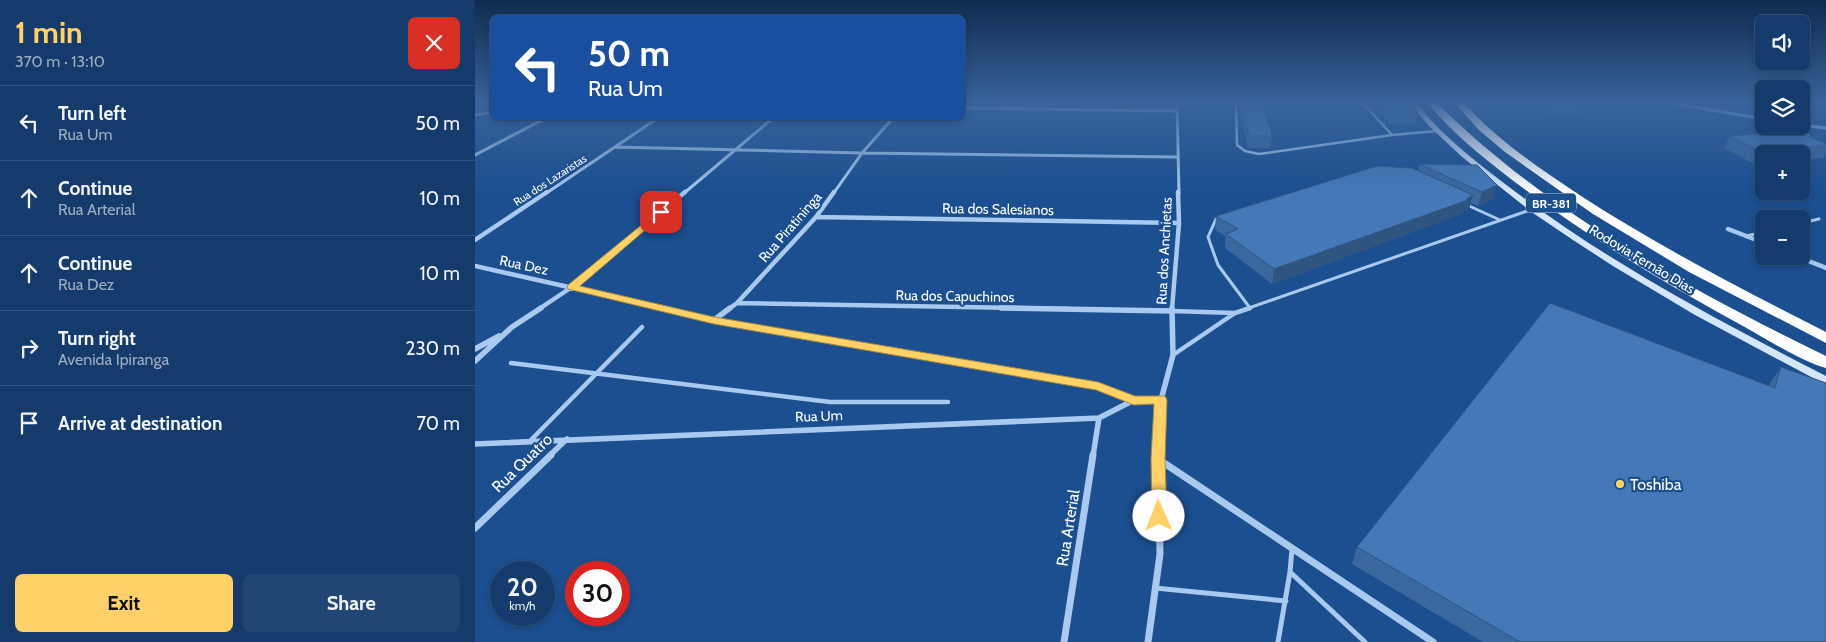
<!DOCTYPE html>
<html lang="en">
<head>
<meta charset="utf-8">
<style>
	:root { --surface:#143b6b; --page:#214673; --text:#f1f3f6; --muted:#9dadc1; --line:#33557e; --accent:#ffd166 }
	body { margin:0; font-family:Cabin,sans-serif; background:var(--page); color:var(--text); height:100vh; display:flex; flex-direction:column; font-size:19px; white-space:nowrap }
	* { box-sizing:border-box; margin:0 }
	p { font-size:16px; color:var(--muted) }
	.icon { flex:none; width:28px; height:28px; fill:none; stroke:currentColor; stroke-width:2; stroke-linecap:round; stroke-linejoin:round }
	.map { position:relative; flex:1; overflow:hidden }
	.panel { display:flex; flex-direction:column; background:var(--surface); width:475px }
	.panel>* { flex:none }
	.top-card { position:absolute; left:15px; top:15px; width:475px; height:105px; border-radius:8px; box-shadow:0 2px 8px #0003,0 0 0 1px var(--line); background:#1a4fa0; color:#fff; overflow:hidden }
	.controls { position:absolute; left:1280px; top:15px; display:grid; gap:10px }
	.controls a { display:grid; place-items:center; width:55px; height:55px; border-radius:8px; background:var(--surface); box-shadow:0 2px 8px #0003,0 0 0 1px var(--line); font-size:25px }
	.speed { position:absolute; left:15px; top:561px; display:flex; gap:10px; font-size:25px; font-weight:700; text-align:center }
	.speed>* { display:grid; place-content:center; width:65px; height:65px; border-radius:50%; background:var(--surface); box-shadow:0 2px 8px #0003,0 0 0 1px var(--line); line-height:1 }
	.speed small { font-size:12px; font-weight:400 }
	.speed .limit { border:8px solid #d22; background:#fff; color:#111 }
	.pin { position:absolute; display:grid; place-items:center; width:42px; height:42px; color:#fff; margin:-21px; border-radius:10px; box-shadow:0 2px 8px #0006 }
	.me { position:absolute; width:55px; margin:-28px; rotate:359deg; stroke-linejoin:round; filter:drop-shadow(0 0 4px #0008) }
	.turn { display:flex; align-items:center; gap:18px; height:105px; padding:0 15px; font-size:22px }
	.turn .icon { width:65px; height:65px; stroke-width:2.5 }
	.turn b { display:block; font-size:35px; line-height:42px }
	.round { display:grid; place-items:center; flex:none; width:52px; height:52px; border-radius:8px; background:var(--page) }
	.head { display:flex; align-items:center; justify-content:space-between; height:85px; padding:0 15px }
	h1 { font-size:30px; font-weight:700; line-height:38px; color:var(--accent) }
	.button { display:flex; gap:10px; margin-top:auto; padding:10px 15px }
	.button a { flex:1; height:58px; border-radius:8px; background:var(--accent); color:#111; font-size:20px; font-weight:700; line-height:58px; text-align:center }
	.button a+a { background:var(--page); color:var(--text) }
	ul { padding:0; list-style:none }
	li { display:flex; align-items:center; gap:15px; height:75px; padding:0 15px; border-top:1px solid var(--line) }
	li div { flex:1 }
	li b { display:block; font-size:19px }
	li em { font-style:normal }
	main { display:flex; flex:1; min-height:0 }
	.map>svg:first-child { display:block }
	.lines { fill:none; stroke-linecap:round; stroke-linejoin:round }
	.lane-far3 { stroke:#a9c9ee; stroke-width:2.5 }
	.lane-far2 { stroke:#a9c9ee; stroke-width:3 }
	.lane-far1 { stroke:#a9c9ee; stroke-width:4.5 }
	.lane { stroke:#a9c9ee; stroke-width:5 }
	.street-far3 { stroke:#a9c9ee; stroke-width:3 }
	.street-far2 { stroke:#a9c9ee; stroke-width:4.5 }
	.street-far1 { stroke:#a9c9ee; stroke-width:5.5 }
	.street { stroke:#a9c9ee; stroke-width:7 }
	.secondary { fill:#d6e6fa; fill-rule:evenodd }
	.highway { fill:#fff; fill-rule:evenodd }
	.wall { fill:#3a679d }
	.shaded-wall { fill:#305480 }
	.building { fill:#4478b7; stroke:#305480 }
	.route { fill:#ffd166; stroke:#a68842 }
	.poi-dot { fill:#ffd166; stroke:#1b4f8f; stroke-width:2 }
	.labels { text-anchor:middle; dominant-baseline:central; stroke-width:4.5; stroke-linejoin:round; paint-order:stroke }
	.far-street-label { font-size:11px; fill:#fff; stroke:#1b4f8f }
	.shield { fill:#1b4f8f; stroke:#bbcadd; stroke-width:1 }
	.shield-label { font-size:12px; font-weight:bold; fill:#fff }
	.street-label { font-size:14px; fill:#fff; stroke:#1b4f8f }
	.near-street-label { font-size:16px; fill:#fff; stroke:#1b4f8f }
	.near-poi-label { font-size:16px; fill:#fff; stroke:#1b4f8f; text-anchor:start }
</style>
</head>
<body>
<main>
<section class="panel">
<div class="head"><div><h1>1 min</h1><p>370 m · 13:10</p></div><a class="round" style="background:#d93025;color:#fff"><svg class="icon" aria-label="close" viewBox="0 0 24 24"><path d="M6 6l12 12M18 6L6 18"/></svg></a></div>
<ul>
<li><svg class="icon" aria-label="left" viewBox="0 0 24 24"><path d="M17 20v-9H6M10 6l-5 5 5 5"/></svg><div><b>Turn left</b><p>Rua Um</p></div><em>50 m</em></li>
<li><svg class="icon" aria-label="ahead" viewBox="0 0 24 24"><path d="M12 20V5M6 11l6-6 6 6"/></svg><div><b>Continue</b><p>Rua Arterial</p></div><em>10 m</em></li>
<li><svg class="icon" aria-label="ahead" viewBox="0 0 24 24"><path d="M12 20V5M6 11l6-6 6 6"/></svg><div><b>Continue</b><p>Rua Dez</p></div><em>10 m</em></li>
<li><svg class="icon" aria-label="right" viewBox="0 0 24 24"><path d="M7 20v-9h11M14 6l5 5-5 5"/></svg><div><b>Turn right</b><p>Avenida Ipiranga</p></div><em>230 m</em></li>
<li><svg class="icon" aria-label="arrive" viewBox="0 0 24 24"><path d="M6 21V4h12l-3 4 3 4H6"/></svg><div><b>Arrive at destination</b></div><em>70 m</em></li>
</ul>
<div class="button"><a>Exit</a><a>Share</a></div>
</section>
<div class="map">
<svg width="1351" height="642" viewBox="0 0 1351 642">
	<rect width="100%" height="100%" fill="#1b4f8f"/>
	<g class="lines">
		<path class="lane-far3" d="M761 102 762 145 770 151 784 154 917 135 962 131
			M887 102 917 135"/>
		<path class="lane-far2" d="M992 205 1025 220
			M745 217 741 219 733 237 743 265 775 308
			M1326 223 1344 219
			M1271 236 1289 232
			M771 309 1058 209"/>
		<path class="lane-far1" d="M697 311 760 313
			M698 355 760 313 775 308
			M36 363 355 402H473
			M56 440 167 327"/>
		<path class="lane" d="M817 549 815 572 890 642
			M680 588 811 601
			M803 642 815 572"/>
		<path class="street-far3" d="M702 102 704 194
			M1190 102 1289 119
			M488 108 702 111
			M0 115 18 112
			M1326 125 1351 128
			M1314 126 1333 136
			M140 147 387 153 702 157
			M0 155 71 118
			M70 194 183 118
			M208 194 298 118
			M358 194 387 153 418 118"/>
		<path class="street-far2" d="M341 217 704 223
			M1253 229 1289 243
			M0 240 72 192
			M1321 256 1351 268
			M0 266 191 309
			M262 303 594 309
			M64 309 97 287 210 192
			M254 309 262 303 341 217 359 192
			M697 309 704 223 703 192"/>
		<path class="street-far1" d="M185 308 239 320 623 386 659 400
			M526 308 697 311
			M239 320 255 308
			M0 349 24 336
			M0 361 37 327 66 308
			M0 444 624 418 659 400H686
			M74 456 92 439
			M618 456 624 418
			M683 456 686 400 698 355 697 308"/>
		<path class="street" d="M683 459 958 642
			M0 528 76 455
			M589 642 618 455
			M673 642 685 554 683 455"/>
		<path class="secondary" d="M934 102H940C969 138 1005 165 1042 193 1138 265 1244 321 1351 376V385L1220 315 1138 266 1098 240 1058 213 986 156 954 126Z"/>
		<path class="highway" d="M952 102H961C1070 211 1214 289 1351 356V368C1327 362 1290 338 1266 325 1187 282 1108 234 1036 179 1006 156 975 131 952 102Z
			M979 102H988C1022 140 1064 168 1106 196 1185 247 1268 290 1351 332V343L1214 272 1118 214 1030 152 1004 130Z"/>
	</g>
	<path class="wall" d="M763 102H787L797 136 795 148H773Z
		M896 102H935L943 111 941 123 915 124Z
		M1064 102H1108L1104 113H1074Z
		M1255 136 1351 144V153L1348 158 1326 160V154H1289V163L1279 164 1249 148Z
		M944 164 1002 165 1018 199 1003 206 996 203 994 209 989 211V213L797 284 750 248V236L740 230 741 216 943 170Z
		M1306 367 1351 642H1008L877 564 882 547 1294 386 1295 383Z"/>
	<path class="shaded-wall" d="M1022 185 1018 199 1003 206 1007 192Z
		M998 195 994 209 989 211V213L797 284 799 269Z"/>
	<path class="building" d="M766 102H787L797 136H774Z
		M909 102H935L943 111 918 112Z
		M1322 131 1351 144V146L1285 151 1255 136Z
		M944 164 1002 165 1022 185 1007 192Z
		M902 166 937 168 998 195 991 199 993 200 799 269 751 234 763 229 741 216Z
		M1075 303 1300 388 1306 367 1351 383V642H1045L882 547Z"/>
	<linearGradient id="sky" x2="0" y2="1"><stop stop-color="#0f2b4f"/><stop offset="0.53" stop-color="#39639b"/><stop offset="1" stop-color="#39639b" stop-opacity="0"/></linearGradient>
	<rect width="1351" height="192" fill="url(#sky)"/>
	<path class="route" d="M186 209 190 210V213L105 286 239 317 623 382 660 396H690L692 400 690 459 692 516 690 520 684 522 679 520 677 516 676 459 679 404 659 405 621 390 239 324 93 289 92 287 93 285Z"/>
	<circle class="poi-dot" cx="1145" cy="484" r="5"/>
	<g class="labels">
		<g class="far-street-label">
			<text transform="translate(75 180) rotate(-33)">Rua dos Lazaristas</text>
		</g>
		<rect class="shield" x="1051" y="193.5" width="50" height="19" rx="4"/>
		<g class="shield-label">
			<text x="1076" y="203">BR-381</text>
		</g>
		<g class="street-label">
			<text transform="translate(523 209) rotate(1)">Rua dos Salesianos</text>
			<text transform="translate(315 227) rotate(-49)">Rua Piratininga</text>
			<text transform="translate(689 251) rotate(-87)">Rua dos Anchietas</text>
			<text transform="translate(1167 259) rotate(31)">Rodovia Fernão Dias</text>
			<text transform="translate(49 265) rotate(12)">Rua Dez</text>
			<text transform="translate(480 296) rotate(1)">Rua dos Capuchinos</text>
			<text transform="translate(344 416) rotate(-2)">Rua Um</text>
		</g>
		<g class="near-street-label">
			<text transform="translate(47 463) rotate(-44)">Rua Quatro</text>
			<text transform="translate(593 528) rotate(-81)">Rua Arterial</text>
		</g>
		<g class="near-poi-label">
			<text x="1155" y="484">Toshiba</text>
		</g>
	</g>
</svg>
<div class="controls">
<a><svg class="icon" aria-label="sound" viewBox="0 0 24 24"><path d="M4 9h4l5-4v14l-5-4H4zM17 9q2 3 0 6"/></svg></a>
<a><svg class="icon" aria-label="layers" viewBox="0 0 24 24"><path d="M12 4l9 5-9 5-9-5zM3 14l9 5 9-5"/></svg></a>
<a>+</a>
<a>−</a>
</div>
<div class="speed"><div>20<small>km/h</small></div><div class="limit">30</div></div>
<div class="pin" style="left:186px;top:212px;background:#d93025"><svg class="icon" aria-label="arrive" viewBox="0 0 24 24"><path d="M6 21V4h12l-3 4 3 4H6"/></svg></div>
<svg class="me" style="left:684px;top:516px" viewBox="-20 -20 40 40"><circle r="19" fill="#fff"/><path d="M0-13L10 11 0 6-10 11z" fill="#ffd166"/></svg>
<div class="top-card">
<div class="turn"><svg class="icon" aria-label="left" viewBox="0 0 24 24"><path d="M17 20v-9H6M10 6l-5 5 5 5"/></svg><div><b>50 m</b>Rua Um</div></div>
</div>
</div>
</main>
</body>
</html>
